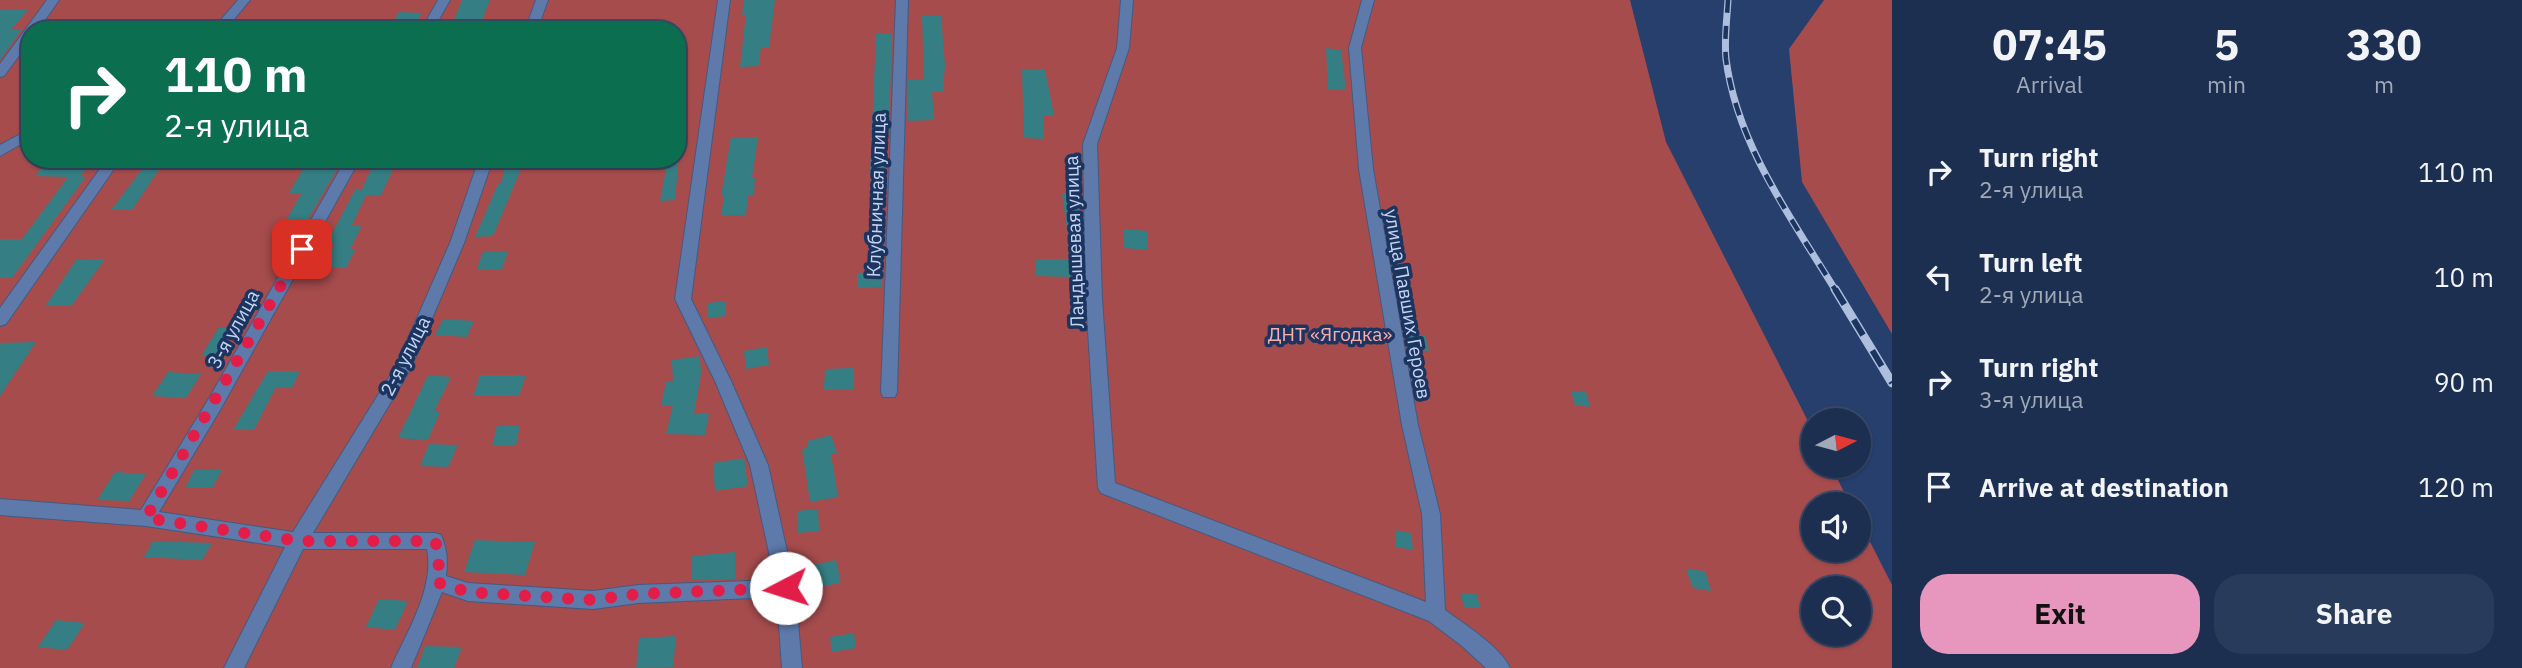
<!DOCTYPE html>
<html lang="en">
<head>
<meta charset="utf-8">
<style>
	:root { --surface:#1c2f51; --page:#293b5b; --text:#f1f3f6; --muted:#a0a9b7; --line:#3a4a68; --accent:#e797bd }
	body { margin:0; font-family:"IBM Plex Sans",sans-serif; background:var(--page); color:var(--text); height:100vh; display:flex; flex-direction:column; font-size:26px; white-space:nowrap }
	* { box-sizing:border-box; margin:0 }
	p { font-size:23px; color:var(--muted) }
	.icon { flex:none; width:38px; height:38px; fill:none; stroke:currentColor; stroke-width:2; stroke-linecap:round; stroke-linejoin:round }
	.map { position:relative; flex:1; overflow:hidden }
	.sheet { display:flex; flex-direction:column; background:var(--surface); width:630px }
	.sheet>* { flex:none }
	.guide { position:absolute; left:21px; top:21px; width:665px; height:147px; border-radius:28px; box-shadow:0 2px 5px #0004,0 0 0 2px var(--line); background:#0b6e4f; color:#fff; overflow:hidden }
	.needle { width:46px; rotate:84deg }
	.buttons { position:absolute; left:1801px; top:408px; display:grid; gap:14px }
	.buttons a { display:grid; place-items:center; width:70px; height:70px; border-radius:50%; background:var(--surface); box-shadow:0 2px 5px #0004,0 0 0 2px var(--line); font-size:35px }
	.pin { position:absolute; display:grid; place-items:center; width:60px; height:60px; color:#fff; margin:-30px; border-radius:14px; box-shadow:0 4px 10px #0006 }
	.me { position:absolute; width:77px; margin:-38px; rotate:265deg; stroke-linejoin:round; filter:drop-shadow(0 0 5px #0008) }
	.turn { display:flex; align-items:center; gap:24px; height:147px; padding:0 28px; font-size:32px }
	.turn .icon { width:91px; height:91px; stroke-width:2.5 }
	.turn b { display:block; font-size:49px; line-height:60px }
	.eta { display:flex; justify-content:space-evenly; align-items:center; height:119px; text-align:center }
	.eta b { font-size:42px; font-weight:800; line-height:49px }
	.cta { display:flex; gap:14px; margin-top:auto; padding:14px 28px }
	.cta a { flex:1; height:80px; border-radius:28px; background:var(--accent); color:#111; font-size:28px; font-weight:800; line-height:80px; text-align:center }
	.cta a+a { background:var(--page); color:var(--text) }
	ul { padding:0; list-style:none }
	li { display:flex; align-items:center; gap:21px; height:105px; padding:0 28px }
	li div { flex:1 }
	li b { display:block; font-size:26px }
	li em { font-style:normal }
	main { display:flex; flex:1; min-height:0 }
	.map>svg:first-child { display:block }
	.green { fill:#a64c4d; fill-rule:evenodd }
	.building { fill:#357f84 }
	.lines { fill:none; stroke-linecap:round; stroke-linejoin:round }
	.minor-casing { stroke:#445a80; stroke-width:2 }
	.minor { fill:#5d7aab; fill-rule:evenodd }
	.rail-far1-casing { stroke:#aebfdd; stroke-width:7 }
	.rail-casing { stroke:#aebfdd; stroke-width:9 }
	.rail-far1 { stroke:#1c3460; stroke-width:4.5; stroke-dasharray:13; stroke-linecap:butt }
	.rail { stroke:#1c3460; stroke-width:6; stroke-dasharray:18; stroke-linecap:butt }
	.route { stroke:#e11d48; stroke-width:12; stroke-dasharray:0 21.6 }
	.labels { text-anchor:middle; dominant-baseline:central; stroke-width:7; stroke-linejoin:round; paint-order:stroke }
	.street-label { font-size:19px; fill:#c6d6f1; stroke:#1c3460 }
	.park-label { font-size:19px; fill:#fcaeac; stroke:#1c3460 }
</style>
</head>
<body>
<main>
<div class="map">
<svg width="1892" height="668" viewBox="0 0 1892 668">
	<rect width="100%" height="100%" fill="#263f6c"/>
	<path class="green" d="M0 0H1630L1666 142 1813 431V466H1831L1850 504H1813V550H1858L1859 520 1892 585V668H0ZM30 30H677V159H30ZM1813 588H1858V634H1813Z
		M1824 0H1892V334L1802 182 1789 49Z"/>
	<path class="building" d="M462 0H490L478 30H450Z
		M744 0H775L769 47H761L759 66 740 67 746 14 742 15Z
		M0 10H28L11 30 22 29 0 60Z
		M399 12 422 13 413 28H390Z
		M941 15 945 65 943 92H932L934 120 907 121 908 79 924 80 922 16Z
		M876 34H892L889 123 885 175H870Z
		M1326 48 1341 50 1346 90 1328 89Z
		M1022 69H1045L1054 116H1043L1044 139 1024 138Z
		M731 137H758L752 177H755L754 195H748L746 215H721L724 196H721Z
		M677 155H679L675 200 660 201 668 159H677Z
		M150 159H166L132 210H111Z
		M309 159H331L326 166H339L308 219H287L301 194 289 193Z
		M375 161H397L381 195H366L352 225H362L350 250H355L346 268H323L335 243H327L356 188 361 191Z
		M48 162 90 164 81 175 85 178 12 278H0V239H22L68 177 35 176Z
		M524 162 493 236 475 237 498 184H501L506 163Z
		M1062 193H1078L1082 236H1068Z
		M1124 229 1148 231V250L1124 248Z
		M869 247H884L883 264 869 265Z
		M508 251 502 269H477L483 252Z
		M105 259 72 305H46L76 260Z
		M1036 259H1070L1071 277 1036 276Z
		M882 272V287L857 288V273Z
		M726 301V316L707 318 708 303Z
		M443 319 474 321 467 337 435 335Z
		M219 327 235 328 217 357 201 356Z
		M1405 334 1425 335 1429 351 1408 349Z
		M36 342 0 396V343Z
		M767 347 769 365 746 369 744 351Z
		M700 356 701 374 694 413H709L705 435 666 434 673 405H661L666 382H673L672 360Z
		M854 368V389L824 390 825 369Z
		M268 371H300L292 388 276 387 254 430H233Z
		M168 372 201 374 186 398 152 396Z
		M428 375 451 377 434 412H440L428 440 398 438Z
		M480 375H526L519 396H473Z
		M1571 391 1586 392 1590 407 1575 405Z
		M520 425 516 445 492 446 497 426Z
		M831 435 837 453 831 454 838 497 810 502 802 449 808 448V441Z
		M429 444 458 445 448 467 420 466Z
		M744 458 748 486 715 491 713 463Z
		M194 470H222L212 488H185Z
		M115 472 146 474 129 501 97 500Z
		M818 509 819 531 798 533 797 511Z
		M1395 530 1411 533 1413 550 1396 547Z
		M475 540 535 542 525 575 464 572Z
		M153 541 180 542 212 543 202 560 144 557Z
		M735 552V579L691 580 692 556Z
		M836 560 841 582 805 592 800 568Z
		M1686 569 1705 571 1711 591 1693 588Z
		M1460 593H1476L1481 608H1465Z
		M379 599 408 601 395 630 366 627Z
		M56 620 85 623 67 650 38 647Z
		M854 633 856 648 832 652 830 637Z
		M676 636 673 667 636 668 639 638Z
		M425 646 462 647 454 668H417Z"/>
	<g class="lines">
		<defs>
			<path id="minor" d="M47 0H59L38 30H30V41L4 76 0 77V64Z
				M238 0H250L225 30H212Z
				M438 0H450L433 30H421Z
				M536 0H548L537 30H525Z
				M718 0H730L691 299 731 381 768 465 795 588 802 668H782L777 597 638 603 593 609 468 601 442 592 411 668H391C406 633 435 589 427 549H303L244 668H224L285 547 146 526 0 515V499L141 510 208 400 346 159H360L220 410 159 512 293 532 396 366 450 243 479 159H493L464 243 411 368 313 533H435L441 535C447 548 448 562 446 576L468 583 593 591 638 585 775 580 750 465 715 381 675 299Z
				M896 0H908L897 392 895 397H883L881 392Z
				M1121 0H1133L1129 48 1097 144 1102 299 1115 483 1426 602 1422 514 1402 425 1359 169 1349 48 1362 0H1374L1361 48 1373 169 1418 425 1440 514 1445 610C1464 624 1501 647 1510 668H1486L1462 646 1429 621 1101 493 1098 488 1086 299 1083 144 1117 48Z
				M30 129V139L0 156V145Z
				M107 159H121L6 324 0 326V308Z"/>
		</defs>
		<use href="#minor" class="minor-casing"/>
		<use href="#minor" class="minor"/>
		<defs>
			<path id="rail-far1" d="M1728 0C1727 19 1724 40 1726 59 1737 145 1792 219 1836 291"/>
			<path id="rail" d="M1835 289 1892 383"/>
		</defs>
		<use href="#rail-far1" class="rail-far1-casing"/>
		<use href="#rail" class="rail-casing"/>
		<use href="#rail-far1" class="rail-far1"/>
		<use href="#rail" class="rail"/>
	</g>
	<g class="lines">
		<path class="route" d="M302 249 146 518 298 541H435L440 556 436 582 468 592 593 600 638 594 786 588"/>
	</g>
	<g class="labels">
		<g class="street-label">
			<text transform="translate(876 195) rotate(-88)">Клубничная улица</text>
			<text transform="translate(1074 242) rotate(-92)">Ландышевая улица</text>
			<text transform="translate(1408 304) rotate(80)">улица Павших Героев</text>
			<text transform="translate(233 329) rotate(-61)">3-я улица</text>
			<text transform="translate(405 356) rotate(-63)">2-я улица</text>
		</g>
		<g class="park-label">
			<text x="1330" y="334">ДНТ «Ягодка»</text>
		</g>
	</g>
</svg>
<div class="buttons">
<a><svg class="needle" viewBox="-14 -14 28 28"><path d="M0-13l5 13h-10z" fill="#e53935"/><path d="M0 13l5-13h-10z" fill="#a0a9b7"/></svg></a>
<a><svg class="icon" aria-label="sound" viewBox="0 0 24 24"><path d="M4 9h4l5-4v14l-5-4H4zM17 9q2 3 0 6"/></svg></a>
<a><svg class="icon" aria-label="search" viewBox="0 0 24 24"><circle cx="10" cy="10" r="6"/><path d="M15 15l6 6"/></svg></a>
</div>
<div class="pin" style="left:302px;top:249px;background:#d93025"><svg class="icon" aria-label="arrive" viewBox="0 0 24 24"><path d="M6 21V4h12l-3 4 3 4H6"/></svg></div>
<svg class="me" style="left:786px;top:588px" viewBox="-20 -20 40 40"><circle r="19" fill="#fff"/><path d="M0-13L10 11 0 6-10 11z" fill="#e11d48"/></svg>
<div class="guide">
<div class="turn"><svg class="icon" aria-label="right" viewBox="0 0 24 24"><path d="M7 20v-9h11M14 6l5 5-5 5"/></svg><div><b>110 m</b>2-я улица</div></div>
</div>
</div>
<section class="sheet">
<div class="eta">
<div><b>07:45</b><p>Arrival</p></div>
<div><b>5</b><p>min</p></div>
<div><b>330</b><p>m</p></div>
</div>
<ul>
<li><svg class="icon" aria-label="right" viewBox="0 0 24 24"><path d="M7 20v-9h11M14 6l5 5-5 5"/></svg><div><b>Turn right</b><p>2-я улица</p></div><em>110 m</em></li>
<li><svg class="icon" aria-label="left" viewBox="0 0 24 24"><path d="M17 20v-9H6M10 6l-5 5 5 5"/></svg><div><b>Turn left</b><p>2-я улица</p></div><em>10 m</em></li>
<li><svg class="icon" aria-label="right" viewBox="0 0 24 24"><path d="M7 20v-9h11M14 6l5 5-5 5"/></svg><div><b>Turn right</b><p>3-я улица</p></div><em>90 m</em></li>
<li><svg class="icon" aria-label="arrive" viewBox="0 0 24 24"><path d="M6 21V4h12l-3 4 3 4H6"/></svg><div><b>Arrive at destination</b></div><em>120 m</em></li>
</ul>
<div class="cta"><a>Exit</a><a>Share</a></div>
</section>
</main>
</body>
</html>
